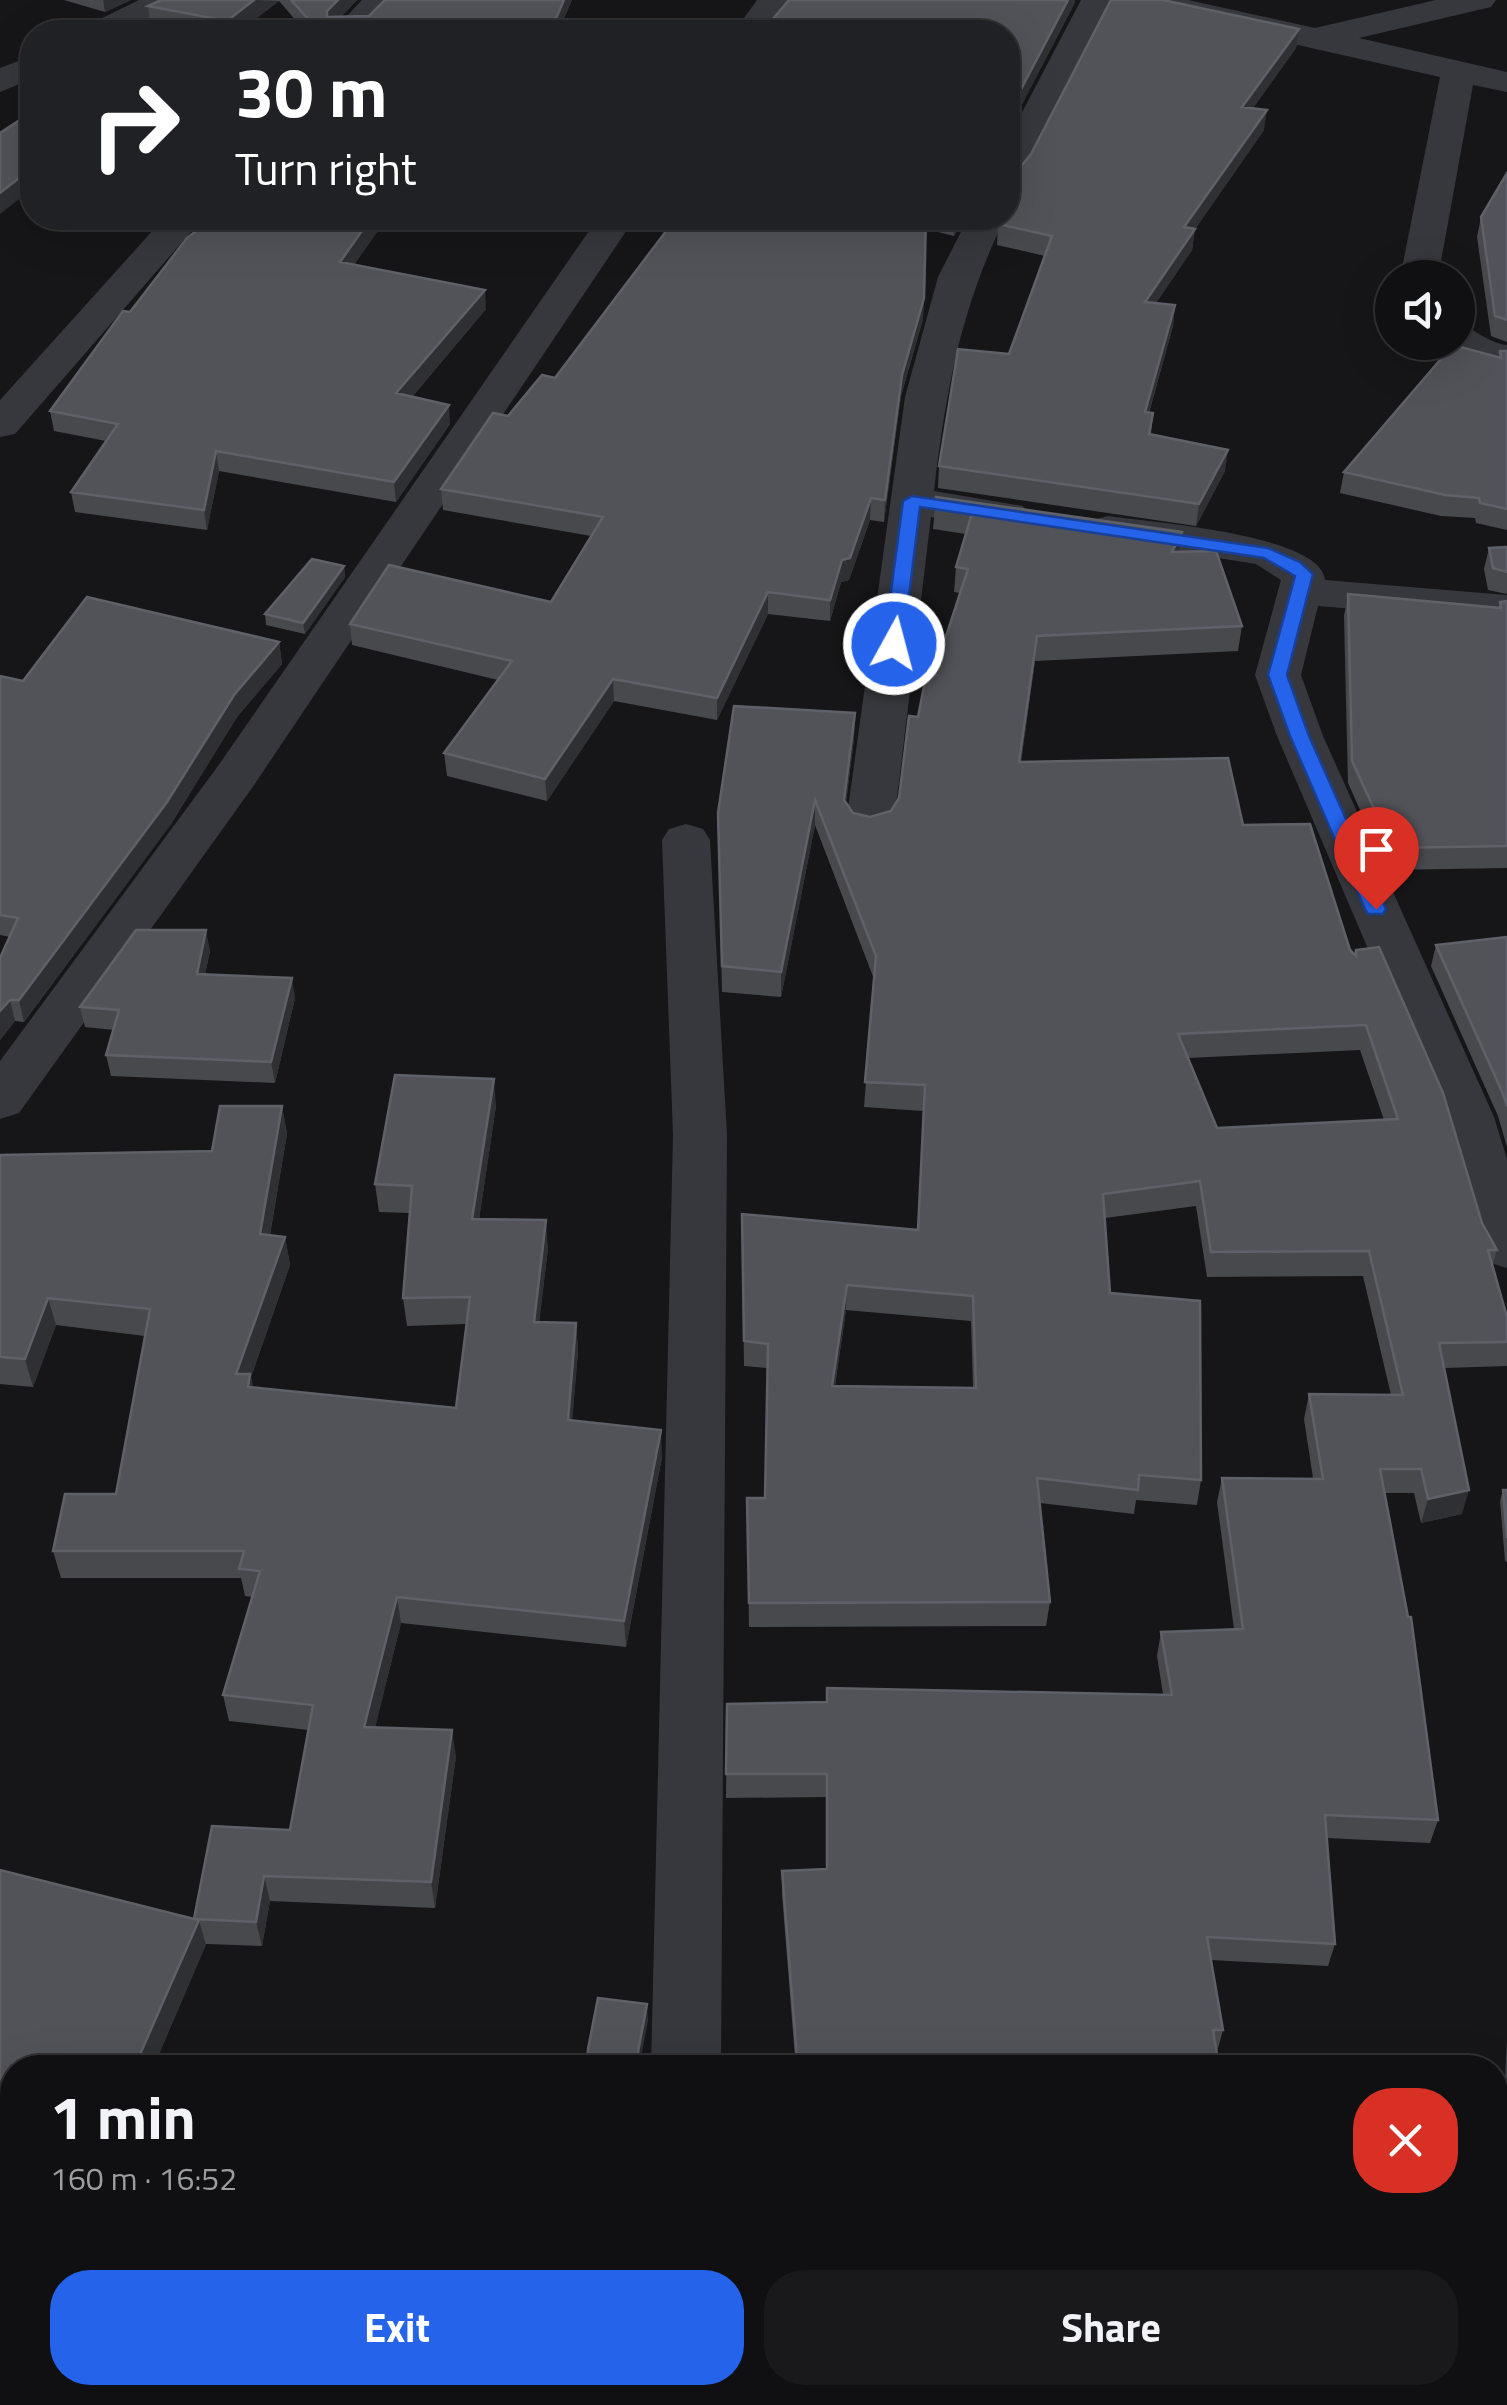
<!DOCTYPE html>
<html lang="en">
<head>
<meta charset="utf-8">
<style>
	:root { --surface:#101012; --page:#19191b; --text:#f1f3f6; --muted:#9c9d9f; --line:#303032; --accent:#2563eb }
	body { margin:0; font-family:"Titillium Web",sans-serif; background:var(--page); color:var(--text); height:100vh; display:flex; flex-direction:column; font-size:38px; white-space:nowrap }
	* { box-sizing:border-box; margin:0 }
	p { font-size:32px; color:var(--muted) }
	.icon { flex:none; width:55px; height:55px; fill:none; stroke:currentColor; stroke-width:2; stroke-linecap:round; stroke-linejoin:round }
	.map { position:relative; flex:1; overflow:hidden }
	.sheet { position:absolute; left:0px; top:2055px; width:1508px; height:350px; display:flex; flex-direction:column; background:var(--surface); border-radius:40px 40px 0 0; box-shadow:0 10px 40px #0002,0 0 0 2px var(--line) }
	.sheet>* { flex:none }
	.hud { position:absolute; left:20px; top:20px; width:1000px; height:210px; border-radius:40px; box-shadow:0 10px 40px #0002,0 0 0 2px var(--line); background:#202124; color:#fff; overflow:hidden }
	.fabs { position:absolute; left:1375px; top:260px; display:grid; gap:20px }
	.fabs a { display:grid; place-items:center; width:100px; height:100px; border-radius:50%; background:var(--surface); box-shadow:0 10px 40px #0002,0 0 0 2px var(--line); font-size:50px }
	.pin { position:absolute; display:grid; place-items:center; width:85px; height:85px; color:#fff; margin:-102px -42px; border-radius:50% 50% 50% 0; rotate:-45deg; box-shadow:0 0 10px #0007 }
	.pin .icon { rotate:45deg }
	.me { position:absolute; width:110px; margin:-55px; rotate:7deg; stroke-linejoin:round; filter:drop-shadow(0 0 8px #0008) }
	.turn { display:flex; align-items:center; gap:35px; height:210px; padding:0 50px; font-size:45px }
	.turn .icon { width:130px; height:130px; stroke-width:2.5 }
	.turn b { display:block; font-size:70px; line-height:85px }
	.round { display:grid; place-items:center; flex:none; width:105px; height:105px; border-radius:40px; background:var(--page) }
	.summary { display:flex; align-items:center; justify-content:space-between; height:170px; padding:0 50px }
	h1 { font-size:60px; font-weight:700; line-height:75px }
	.primary-button { display:flex; gap:20px; margin-top:auto; padding:20px 50px }
	.primary-button a { flex:1; height:115px; border-radius:40px; background:var(--accent); color:#fff; font-size:40px; font-weight:700; line-height:115px; text-align:center }
	.primary-button a+a { background:var(--page); color:var(--text) }
	.map>svg:first-child { display:block }
	.lines { fill:none; stroke-linecap:round; stroke-linejoin:round }
	.street { fill:#37383d; fill-rule:evenodd }
	.wall { fill:#47494d; fill-rule:evenodd }
	.shaded-wall { fill:#2f3033 }
	.building { fill:#525359; stroke:#5f6168; stroke-width:2.5; fill-rule:evenodd }
	.route { fill:#2563eb; stroke:#184099; stroke-width:2.5 }
</style>
</head>
<body>
<div class="map">
<svg width="1507" height="2405" viewBox="0 0 1507 2405">
	<rect width="100%" height="100%" fill="#161618"/>
	<g class="lines">
		<path class="street" d="M139 0H183L178 7 126 32H83L88 25Z
			M362 0H398L368 32H332Z
			M757 0H791L768 32H734Z
			M1081 0H1115L1026 173 1021 181 1008 184V139Z
			M1126 0H1188L1315 28 1436 0H1496L1491 7 1359 38 1507 72V92L1473 85 1438 278H1400L1440 77 1143 10 1131 7Z
			M32 56V79L0 92V68Z
			M164 218H203L15 434 0 437V400Z
			M598 218H635L252 788 19 1113 0 1119V1061L218 766Z
			M968 218H1005C960 310 946 391 934 491L1023 506 1029 515 1023 524 1008 528 931 517 894 823 887 834 870 838 853 834 846 823 905 397 938 277Z
			M1458 324C1476 329 1488 343 1507 345V369L1470 363 1444 344 1458 342Z
			M1108 516C1148 522 1321 534 1325 580L1507 595V621L1318 606 1301 675 1323 736 1494 1117 1507 1159V1268L1487 1262 1479 1247 1440 1117 1277 736 1255 675 1281 580 1256 564 1093 538 1087 529 1093 520Z
			M686 824 703 829 710 840 727 1135 721 2068H651L673 1135 662 840 669 829Z
			M1495 2285H1507V2359H1495Z
			M12 2364V2392H74L69 2405H0V2380Z
			M689 2392H765L762 2405H686Z
			M926 2392H1002L1000 2405H924Z
			M1414 2392H1490V2405H1414Z"/>
	</g>
	<path class="wall" d="M64 0H131L105 12Z
		M161 0H357L341 17 369 16 572 0 558 32H306L279 1 238 32H194L150 24 148 6Z
		M1299 29 1296 48 1253 108 1264 130 1195 229 1192 250 1156 303 1175 305 1173 326 1149 413H1153L1151 434 1225 471 1196 526 938 488 939 466 1009 354 1045 256 997 245 998 224 1008 218V165L1010 167 1023 164Z
		M1507 173V342L1491 336 1477 237 1481 217Z
		M208 218H387L354 264 486 309 412 397 450 424 396 502 219 471 207 530 75 512 71 492 106 441 54 431 50 411 130 312 208 221Z
		M676 218H965L954 236 926 229 923 319 901 396 884 522 870 520 849 580 841 582 830 621 768 614 717 720 614 701 547 801 447 776 444 753 498 680 352 645 350 624 551 602 591 536 443 510 441 489 508 416 555 378Z
		M1500 351H1507V530L1476 523 1475 518 1441 516 1340 493 1344 472 1499 357Z
		M936 497 1182 532 1180 551 1242 626 1238 651 1035 661 1021 762 1243 825 1354 955 1356 950 1482 1223 1497 1250 1492 1266 1507 1317V1366L1444 1368 1462 1514 1421 1523 1414 1493H1384L1438 1820 1430 1843 1327 1838 1335 1944 1328 1966 1211 1960 1223 2030 1217 2052 795 2058 782 1894V1871L826 1869V1797L726 1798 727 1704 1163 1694 1157 1656 1161 1632 1234 1629 1217 1502 1222 1478H1313L1304 1419 1309 1394 1391 1395 1363 1276 1207 1277 1196 1206 1105 1218 1110 1293 1201 1480 1197 1505 1136 1500 1134 1514 1040 1503 1050 1602 1046 1626 749 1627 747 1498H765L767 1368 744 1366 742 1214 918 1230 923 1111 864 1107 874 979 815 825 781 997 722 992 718 813 855 713 854 738 846 803 853 813 870 817 891 811 899 798 918 717 960 593 954 592 956 567 966 534 933 529ZM1360 1050 1384 1120 1217 1128 1188 1058ZM846 1310 971 1321 973 1388 835 1386Z
		M1507 547V594L1488 590 1484 569 1489 548Z
		M344 566 345 577 305 634 266 625 265 614Z
		M1348 594 1499 607 1500 602 1507 601V868L1387 870 1348 783 1344 616Z
		M279 642 282 664 237 717 171 824 24 1022 15 1021 0 1040 10 937 0 935V676L23 681Z
		M1507 937V1147L1498 1116 1431 966 1436 945Z
		M210 951 205 974 295 998 275 1083 111 1076 106 1055 114 1030 85 1027 80 1007Z
		M282 1106 287 1134 270 1235 285 1237 290 1265 251 1377 253 1388 456 1408 466 1324 407 1326 403 1298 410 1213 379 1212 375 1184 496 1106 479 1219 548 1248 539 1322 576 1323 578 1351 572 1420 662 1457 626 1647 401 1623 375 1727 456 1756 435 1908 270 1901 262 1946 206 1944 153 2068H12V2123L0 2121V1870L194 1919 290 1830 308 1730 229 1721 223 1695 252 1597 245 1596 241 1578H61L53 1551 116 1494 145 1336 56 1325 33 1387 0 1384V1155L212 1151Z
		M1503 1490H1507V1562L1505 1561 1500 1501Z
		M1507 2039V2143L1502 2142Z
		M12 2132V2197L1 2192 0 2190V2153Z
		M1183 2392H1411L1412 2405H1184Z"/>
	<path class="shaded-wall" d="M103 0H131L105 12Z
		M254 0 279 1 238 32H228L227 21Z
		M338 0H357L329 29 327 11Z
		M564 0H572L558 32H550Z
		M1068 0H1075V3L1008 132V114Z
		M1299 29 1296 48 1239 127 1242 107Z
		M1267 110 1264 130 1182 248 1184 227Z
		M32 168V189L0 214V193Z
		M371 218H387L343 281 340 262Z
		M955 218H965L954 236Z
		M1195 229 1192 250 1143 322 1145 302Z
		M485 290 486 309 398 413 396 393Z
		M924 298 923 319 901 396 884 522 885 500 902 375Z
		M1175 305 1173 326 1143 433 1145 412Z
		M449 405 450 424 396 502 394 482Z
		M1228 450 1225 471 1196 526 1199 504Z
		M216 451 219 471 207 530 204 510Z
		M871 498 870 520 849 580 841 582 830 621V600L842 560Z
		M1182 532 1179 557 1172 552Z
		M344 566 345 577 305 634 303 623Z
		M768 592V614L717 720V698Z
		M1037 636 1035 661 1017 787 1019 762Z
		M279 642 282 664 237 717 171 824 24 1022 19 1000 234 695Z
		M613 679 614 701 547 801 545 779Z
		M855 713 854 738 843 825 844 800Z
		M815 800V825L781 997V972Z
		M206 930 210 951 201 994 197 974Z
		M292 978 295 998 275 1083 271 1062Z
		M10 1000 15 1021 0 1040V1011Z
		M494 1079 496 1106 475 1247 472 1219Z
		M282 1106 287 1134 265 1262 260 1234Z
		M546 1220 548 1248 536 1350 534 1322Z
		M285 1237 290 1265 251 1377 256 1402 236 1374Z
		M847 1285 846 1310 831 1410 832 1386Z
		M48 1298 56 1325 33 1387 25 1359Z
		M576 1323 578 1351 570 1447 568 1420Z
		M661 1430 662 1457 626 1647 624 1621Z
		M1469 1490 1462 1514 1421 1523 1428 1499Z
		M397 1597 401 1623 369 1753 364 1727Z
		M452 1730 456 1756 435 1908 431 1882Z
		M264 1876 270 1901 262 1946 256 1922Z
		M199 1920 206 1945 153 2068H134Z
		M647 2004 648 2021 639 2068H635Z"/>
	<path class="building" d="M161 0H254L227 21 148 6Z
		M291 0H338L327 11V17L369 16 385 0H564L550 32H320Z
		M789 0H1068L1008 114V32H762Z
		M1111 0H1163L1299 29 1242 107 1267 110 1184 227 1195 229 1145 302 1175 305 1145 412 1153 413 1149 434 1228 450 1199 504 939 466 958 349 1009 354 1052 236 998 224 1001 218H1008V165L1010 167 1023 164 1031 154Z
		M32 112V168L0 193V133Z
		M1507 173V320L1495 316 1481 217Z
		M213 218H371L340 262 485 290 396 393 449 405 394 482 216 451 204 510 71 492 118 424 50 411 123 311 130 312 187 238Z
		M676 218H926L924 298 902 375 885 500 871 498 850 558 842 560 830 600 768 592 717 698 613 679 545 779 444 753 512 661 350 624 389 565 551 602 603 517 441 489 493 413 508 416 542 375 555 378Z
		M1453 345 1501 358 1500 351H1507V509L1480 503 1479 498 1445 495 1344 472Z
		M936 497 1182 532 1172 552 1216 551 1242 626 1037 636 1019 762 1228 758 1243 825 1310 824 1350 950 1356 956V950L1379 947 1443 1093 1482 1223 1497 1250H1488L1507 1317V1342L1439 1343 1469 1490 1428 1499 1421 1469H1380L1408 1617H1411L1438 1820 1325 1815 1335 1944 1207 1937 1223 2030H1213L1219 2068H773L772 2059 797 2058 782 1871 827 1869V1774H726L727 1704 827 1702V1688L1172 1695 1161 1632 1243 1629 1222 1478 1323 1479 1309 1394 1403 1395 1369 1251 1211 1252 1200 1181 1103 1194 1110 1293 1200 1301 1201 1480 1139 1475 1138 1490 1037 1478 1050 1602 749 1603 747 1498H765L768 1344 744 1341 742 1214 918 1230 925 1085 865 1082 876 956 815 800 781 972 722 966 718 813 734 706 855 713 844 800 853 813 870 817 891 811 899 798 909 716 918 717 928 666 936 667 968 569 956 567 973 510 935 504ZM1366 1025 1398 1119 1217 1128 1178 1034ZM847 1285 973 1296 976 1388 832 1386Z
		M1507 547V572L1493 568 1489 548Z
		M312 559 344 566 303 623 265 614Z
		M1348 594 1501 608 1500 602 1507 601V846L1392 848 1352 761Z
		M87 597 279 642 234 695 167 802 19 1000H10L0 1011V958L18 918 0 915V676L23 681Z
		M136 930H206L197 974 292 978 271 1062 106 1055 119 1010 80 1007Z
		M1507 937V1106L1503 1094 1436 945Z
		M395 1075 494 1079 472 1219 546 1220 534 1322 576 1323 568 1420 661 1430 624 1621 397 1597 364 1727 452 1730 431 1882 264 1876 256 1922 195 1919 199 1920 134 2068H12V2101L0 2099V1870L194 1919 212 1826 290 1830 313 1705 223 1695 260 1571 239 1569 244 1551H53L65 1494H116L150 1309 48 1298 25 1359 0 1357V1155L212 1151 220 1106H282L260 1234 285 1237 236 1374H250L248 1387 456 1408 470 1297 403 1298 412 1186 375 1184Z
		M1503 1490H1507V1538Z
		M598 1998 647 2004 635 2068H587L588 2049Z
		M12 2132V2178L0 2173V2153Z
		M273 2392H453L475 2401 477 2392H668L666 2405H267Z
		M995 2392H1121L1119 2405H993Z
		M1191 2392H1411L1412 2405H1192Z
		M767 2396 797 2405H764Z"/>
	<path class="route" d="M912 496 1268 548 1300 562 1313 574 1287 675 1309 736 1386 909 1383 914H1368L1365 909 1290 736 1268 675 1295 576 1264 558 920 507 903 644 894 650 884 644 903 501Z"/>
</svg>
<div class="fabs">
<a><svg class="icon" aria-label="sound" viewBox="0 0 24 24"><path d="M4 9h4l5-4v14l-5-4H4zM17 9q2 3 0 6"/></svg></a>
</div>
<div class="pin" style="left:1376px;top:909px;background:#d93025"><svg class="icon" aria-label="arrive" viewBox="0 0 24 24"><path d="M6 21V4h12l-3 4 3 4H6"/></svg></div>
<svg class="me" style="left:894px;top:644px" viewBox="-20 -20 40 40"><circle r="17" fill="#2563eb" stroke="#fff" stroke-width="3"/><path d="M0-11L8 9 0 5-8 9z" fill="#fff"/></svg>
<div class="hud">
<div class="turn"><svg class="icon" aria-label="right" viewBox="0 0 24 24"><path d="M7 20v-9h11M14 6l5 5-5 5"/></svg><div><b>30 m</b>Turn right</div></div>
</div>
<section class="sheet">
<div class="summary"><div><h1>1 min</h1><p>160 m · 16:52</p></div><a class="round" style="background:#d93025;color:#fff"><svg class="icon" aria-label="close" viewBox="0 0 24 24"><path d="M6 6l12 12M18 6L6 18"/></svg></a></div>
<div class="primary-button"><a>Exit</a><a>Share</a></div>
</section>
</div>
</body>
</html>
